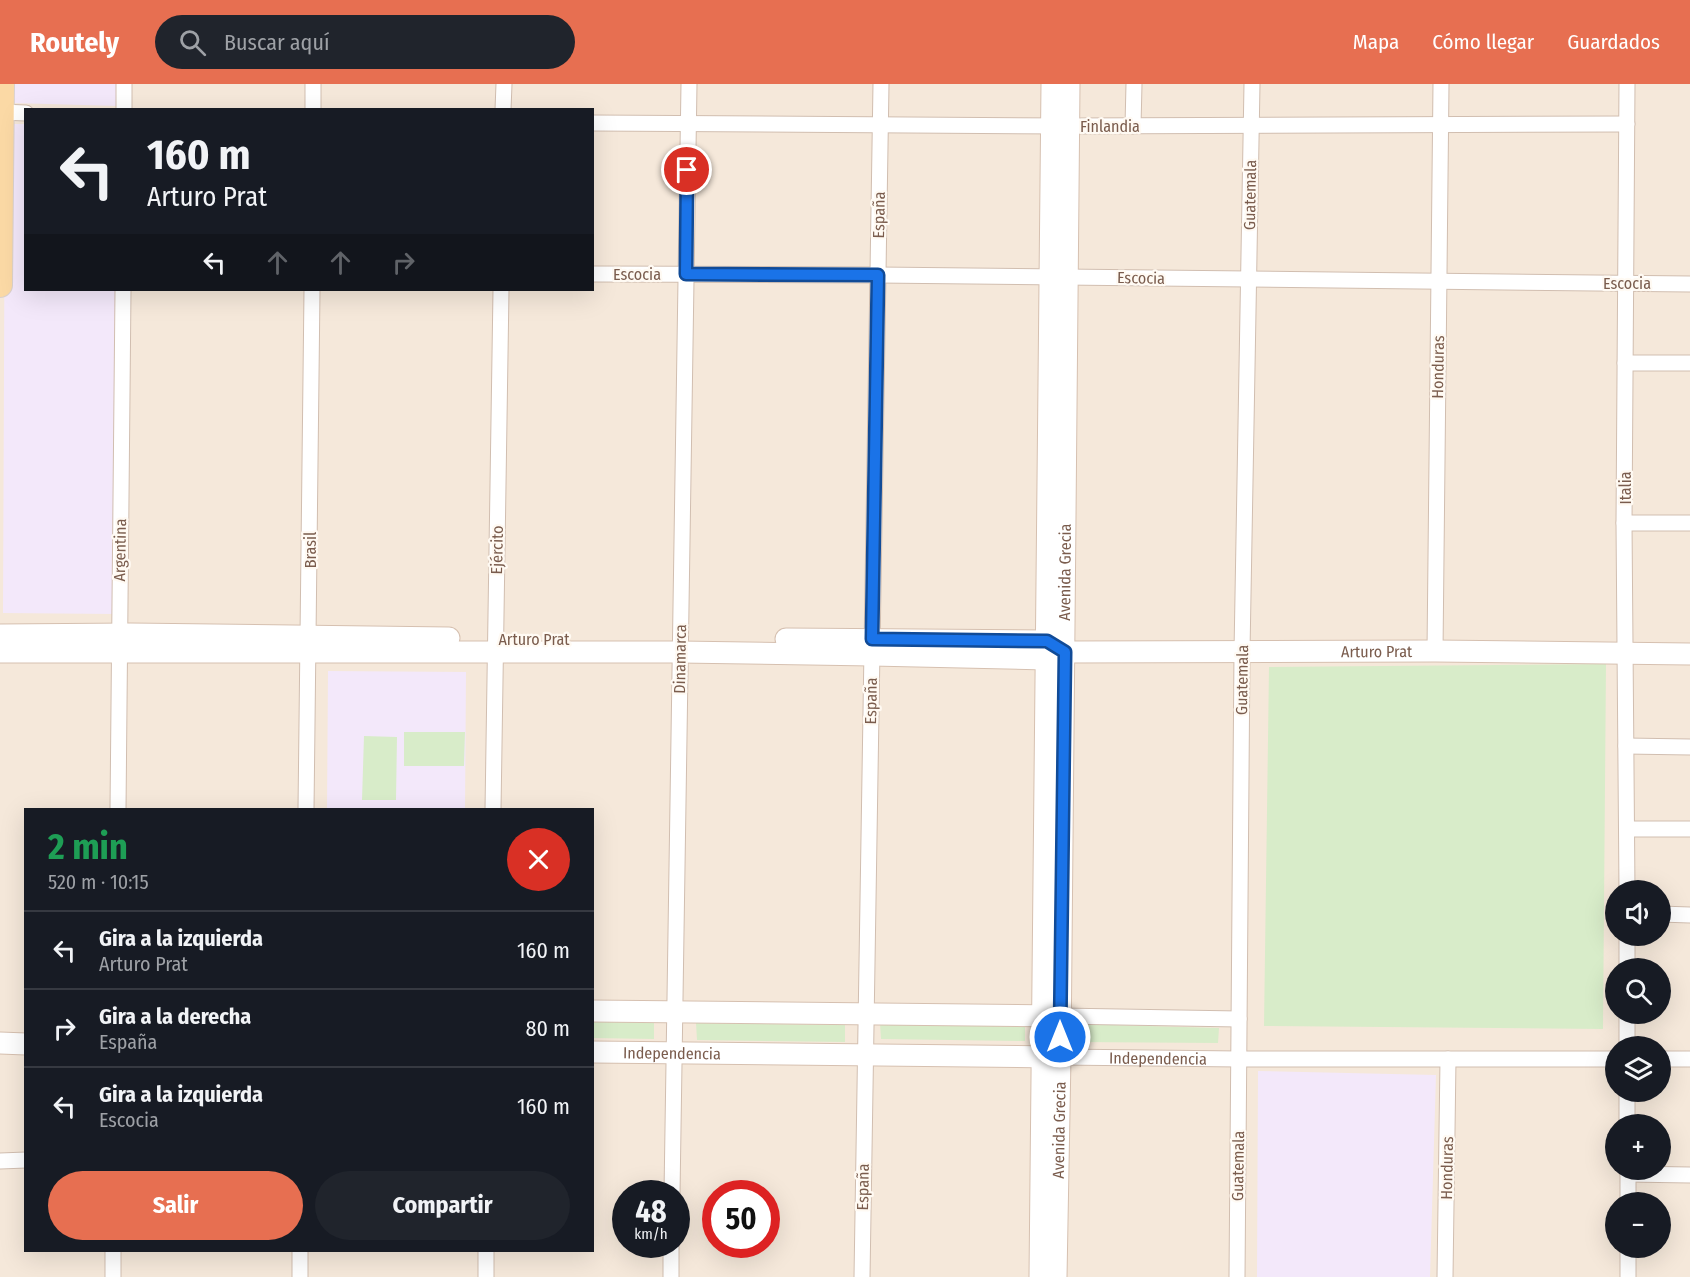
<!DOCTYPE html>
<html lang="es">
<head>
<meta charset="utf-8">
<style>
	:root { --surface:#171b24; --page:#20242c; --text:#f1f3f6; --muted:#9ea1a6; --line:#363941; --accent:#e76f51 }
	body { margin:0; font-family:"Fira Sans Condensed",sans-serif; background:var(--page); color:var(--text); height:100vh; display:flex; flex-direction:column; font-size:22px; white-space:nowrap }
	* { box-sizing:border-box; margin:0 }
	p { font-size:20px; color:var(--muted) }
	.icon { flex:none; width:33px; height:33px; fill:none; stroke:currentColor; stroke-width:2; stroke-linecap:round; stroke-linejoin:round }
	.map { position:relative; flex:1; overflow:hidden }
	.panel { position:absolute; left:24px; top:724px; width:570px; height:444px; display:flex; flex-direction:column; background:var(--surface); border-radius:0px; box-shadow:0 6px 24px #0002 }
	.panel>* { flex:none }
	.hud { position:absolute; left:24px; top:24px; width:570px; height:183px; border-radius:0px; box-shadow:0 6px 24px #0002; background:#171b24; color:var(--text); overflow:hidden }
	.fabs { position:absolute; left:1605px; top:796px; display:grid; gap:12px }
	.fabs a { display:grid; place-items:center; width:66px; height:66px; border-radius:50%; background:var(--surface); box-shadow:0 6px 24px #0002; font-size:30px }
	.speed { position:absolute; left:612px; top:1096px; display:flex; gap:12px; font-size:30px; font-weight:700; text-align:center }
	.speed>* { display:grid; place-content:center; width:78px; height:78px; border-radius:50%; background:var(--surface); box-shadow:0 6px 24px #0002; line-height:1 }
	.speed small { font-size:15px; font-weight:400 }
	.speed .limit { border:9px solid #d22; background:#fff; color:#111 }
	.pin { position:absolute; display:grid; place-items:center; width:51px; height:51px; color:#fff; margin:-26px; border:3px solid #fff; border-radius:50%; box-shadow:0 2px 6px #0007 }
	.me { position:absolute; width:66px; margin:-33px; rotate:0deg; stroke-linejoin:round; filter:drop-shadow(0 0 4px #0008) }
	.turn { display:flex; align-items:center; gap:21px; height:126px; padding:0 24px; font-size:27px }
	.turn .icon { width:78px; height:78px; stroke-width:2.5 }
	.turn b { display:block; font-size:42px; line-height:51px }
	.lanes { display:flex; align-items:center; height:57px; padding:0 24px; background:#0003; justify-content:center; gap:30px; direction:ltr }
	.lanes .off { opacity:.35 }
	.round { display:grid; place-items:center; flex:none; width:63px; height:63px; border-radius:32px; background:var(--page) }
	.overview { display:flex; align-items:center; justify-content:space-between; height:102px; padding:0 24px }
	h1 { font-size:36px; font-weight:700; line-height:45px; color:#1e9e55 }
	.primary-button { display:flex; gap:12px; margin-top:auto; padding:12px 24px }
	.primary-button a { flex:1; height:69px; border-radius:36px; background:var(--accent); color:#fff; font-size:24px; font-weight:700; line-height:69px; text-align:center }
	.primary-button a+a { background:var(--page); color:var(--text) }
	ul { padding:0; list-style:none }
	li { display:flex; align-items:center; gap:18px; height:78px; padding:0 24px; border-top:2px solid var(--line) }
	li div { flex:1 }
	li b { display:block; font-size:22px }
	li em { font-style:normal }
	header { display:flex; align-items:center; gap:36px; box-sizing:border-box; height:84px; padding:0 30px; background:var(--accent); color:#fff }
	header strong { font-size:28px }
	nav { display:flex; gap:33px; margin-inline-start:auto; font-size:21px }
	.search { width:420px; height:54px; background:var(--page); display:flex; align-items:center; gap:15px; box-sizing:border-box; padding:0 21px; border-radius:33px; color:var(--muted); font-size:22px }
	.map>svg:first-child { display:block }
	.residential { fill:#f5e8da; fill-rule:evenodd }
	.education { fill:#f3e8fa }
	.green { fill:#d8ecc9 }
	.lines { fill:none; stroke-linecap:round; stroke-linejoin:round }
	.street-casing { stroke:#d1beb0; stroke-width:17 }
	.secondary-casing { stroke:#d6c0b0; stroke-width:23 }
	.primary-casing { stroke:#dad1cd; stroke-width:26 }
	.street { stroke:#fff; stroke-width:15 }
	.secondary { stroke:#fff; stroke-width:21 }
	.primary { stroke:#fbd9a5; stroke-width:24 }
	.route-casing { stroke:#114b97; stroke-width:15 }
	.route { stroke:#1a73e8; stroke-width:10 }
	.labels { text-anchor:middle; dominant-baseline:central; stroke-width:4.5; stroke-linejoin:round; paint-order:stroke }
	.street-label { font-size:16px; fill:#7a5c4d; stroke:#fffaf3 }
</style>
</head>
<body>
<header>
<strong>Routely</strong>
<div class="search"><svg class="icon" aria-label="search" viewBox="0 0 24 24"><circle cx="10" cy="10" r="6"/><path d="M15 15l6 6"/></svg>Buscar aquí</div>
<nav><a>Mapa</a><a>Cómo llegar</a><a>Guardados</a></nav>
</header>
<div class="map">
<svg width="1690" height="1193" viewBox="0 0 1690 1193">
	<rect width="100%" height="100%" fill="#fdf6ec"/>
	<path class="residential" d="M0 0H1690V1193H0ZM26 26H592V206H26ZM26 726H592V1167H26ZM1616 807H1660V852H1616ZM1616 885H1660V930H1616ZM1616 963H1660V1008H1616ZM1616 1041H1660V1086H1616ZM626 1110H676V1161H626ZM716 1110H766V1161H716ZM1616 1119H1660V1164H1616Z"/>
	<path class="education" d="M12 0H119L118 22 12 19Z
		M5 40H25L26 206H117L116 530 3 529Z
		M328 587 466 588 465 726H327Z
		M1258 987 1436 991 1430 1193H1257Z"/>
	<path class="green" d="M1606 580 1603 945 1264 942 1269 583Z
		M404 648H465L464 682H404Z
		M364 652 397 653 396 716H362Z
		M593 936H654V955L593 954Z
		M696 939 845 941V958L697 956Z
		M880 939 1025 941V957L881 955Z
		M1075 940 1219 944 1218 959 1073 958Z"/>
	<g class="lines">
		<defs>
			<g id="street">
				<path d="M124 26V0"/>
				<path d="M313 26V0"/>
				<path d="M503 26 504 0"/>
				<path d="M0 28 26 29"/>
				<path d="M592 39 1069 42 1627 40"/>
				<path d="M1133 42 1134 0"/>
				<path d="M592 190 878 191 1690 200"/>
				<path d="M1625 279H1690"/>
				<path d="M1624 439H1690"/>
				<path d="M1435 567 1441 0"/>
				<path d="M1626 662 1690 663"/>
				<path d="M118 726 123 206"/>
				<path d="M306 726 312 206"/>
				<path d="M493 726 501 206"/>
				<path d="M1627 745H1690"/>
				<path d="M1627 807 1624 439 1627 0"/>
				<path d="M1660 830 1690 831"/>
				<path d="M1627 885V852"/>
				<path d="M1060 932 1239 935"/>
				<path d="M1627 963V930"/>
				<path id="s1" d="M1060 973 1239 975H1616"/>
				<path d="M1660 975H1690"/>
				<path d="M1627 1008V1041"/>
				<path d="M0 1077 26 1076"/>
				<path d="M1628 1090 1690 1091"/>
				<path d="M672 1110 689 0"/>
				<path d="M1628 1119V1086"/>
				<path d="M113 1193V1167"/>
				<path d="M300 1193V1167"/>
				<path d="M486 1193V1167"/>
				<path d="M671 1193V1161"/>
				<path d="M862 1193 881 0"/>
				<path d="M1237 1193 1242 568 1252 0"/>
				<path d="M1445 1193 1448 975"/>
				<path d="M1628 1193V1164"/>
			</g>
			<g id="secondary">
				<path d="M0 551 131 550 449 554"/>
				<path d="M786 555 1047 557 1059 564"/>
				<path id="s2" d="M0 568H680L872 571 1046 575 1065 568 1435 567 1690 570"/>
				<path d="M592 927 1057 932"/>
				<path d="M0 959 26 960"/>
				<path id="s3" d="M592 968 1054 973"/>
				<path d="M1040 1193 1052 0"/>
				<path id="s4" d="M1056 1193 1060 973 1069 0"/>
			</g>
			<path id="primary" d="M0 201 2 0"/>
		</defs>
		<use href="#street" class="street-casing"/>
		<use href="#secondary" class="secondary-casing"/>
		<use href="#primary" class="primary-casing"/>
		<use href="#street" class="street"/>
		<use href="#secondary" class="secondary"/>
		<use href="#primary" class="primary"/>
	</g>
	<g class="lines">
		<defs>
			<path id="route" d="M687 86 686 190 878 191 872 555 1047 557 1065 568 1060 953"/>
		</defs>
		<use href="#route" class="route-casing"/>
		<use href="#route" class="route"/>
	</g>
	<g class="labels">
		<g class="street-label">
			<text x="1110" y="42">Finlandia</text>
			<text transform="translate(1250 111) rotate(-89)">Guatemala</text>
			<text transform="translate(879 131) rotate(-89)">España</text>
			<text x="637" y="190">Escocia</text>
			<text transform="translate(1141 194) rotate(1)">Escocia</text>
			<text x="1627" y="199">Escocia</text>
			<text transform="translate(1438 283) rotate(-89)">Honduras</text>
			<text transform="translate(1625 404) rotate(-90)">Italia</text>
			<text transform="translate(120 466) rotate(-89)">Argentina</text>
			<text transform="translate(310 466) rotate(-90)">Brasil</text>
			<text transform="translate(497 466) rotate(-89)">Ejército</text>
			<text stroke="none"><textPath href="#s4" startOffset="705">Avenida Grecia</textPath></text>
			<text x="534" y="555">Arturo Prat</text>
			<text stroke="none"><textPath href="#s2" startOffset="1378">Arturo Prat</textPath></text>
			<text transform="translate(680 575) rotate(-89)">Dinamarca</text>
			<text transform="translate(1242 596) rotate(-89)">Guatemala</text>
			<text transform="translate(871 617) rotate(-89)">España</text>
			<text stroke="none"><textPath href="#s3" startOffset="80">Independencia</textPath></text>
			<text stroke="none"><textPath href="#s1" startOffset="98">Independencia</textPath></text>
			<text stroke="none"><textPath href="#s4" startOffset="147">Avenida Grecia</textPath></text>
			<text transform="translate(1238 1082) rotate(-89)">Guatemala</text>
			<text transform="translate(1447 1084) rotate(-89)">Honduras</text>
			<text transform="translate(863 1103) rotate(-89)">España</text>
		</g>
	</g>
</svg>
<div class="fabs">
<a><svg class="icon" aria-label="sound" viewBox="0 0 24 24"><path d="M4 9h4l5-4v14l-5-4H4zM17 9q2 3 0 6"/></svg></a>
<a><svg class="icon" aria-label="search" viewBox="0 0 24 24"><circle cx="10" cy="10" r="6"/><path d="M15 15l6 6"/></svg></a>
<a><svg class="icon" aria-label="layers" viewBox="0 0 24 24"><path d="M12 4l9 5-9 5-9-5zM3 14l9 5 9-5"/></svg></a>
<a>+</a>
<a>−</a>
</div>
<div class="speed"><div>48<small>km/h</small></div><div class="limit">50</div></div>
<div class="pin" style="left:687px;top:86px;background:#d93025"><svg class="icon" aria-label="arrive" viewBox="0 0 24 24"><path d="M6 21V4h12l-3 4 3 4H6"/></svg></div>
<svg class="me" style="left:1060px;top:953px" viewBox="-20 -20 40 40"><circle r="17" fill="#1a73e8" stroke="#fff" stroke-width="3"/><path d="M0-11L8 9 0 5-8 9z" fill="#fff"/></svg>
<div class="hud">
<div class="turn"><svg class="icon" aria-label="left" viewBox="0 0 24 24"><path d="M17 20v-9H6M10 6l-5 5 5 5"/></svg><div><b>160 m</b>Arturo Prat</div></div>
<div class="lanes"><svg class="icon" aria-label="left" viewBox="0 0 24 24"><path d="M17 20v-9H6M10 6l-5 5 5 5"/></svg><svg class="icon off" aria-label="ahead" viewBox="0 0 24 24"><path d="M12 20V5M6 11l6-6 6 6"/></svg><svg class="icon off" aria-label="ahead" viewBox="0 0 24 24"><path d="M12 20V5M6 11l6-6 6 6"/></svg><svg class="icon off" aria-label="right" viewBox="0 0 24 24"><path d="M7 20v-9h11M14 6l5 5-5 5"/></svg></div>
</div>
<section class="panel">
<div class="overview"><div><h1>2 min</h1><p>520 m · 10:15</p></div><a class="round" style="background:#d93025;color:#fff"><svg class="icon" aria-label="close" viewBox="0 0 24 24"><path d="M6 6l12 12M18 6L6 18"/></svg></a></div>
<ul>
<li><svg class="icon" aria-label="left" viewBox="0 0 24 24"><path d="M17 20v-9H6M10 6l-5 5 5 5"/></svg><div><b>Gira a la izquierda</b><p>Arturo Prat</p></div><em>160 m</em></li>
<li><svg class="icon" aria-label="right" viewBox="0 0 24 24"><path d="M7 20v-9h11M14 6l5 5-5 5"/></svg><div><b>Gira a la derecha</b><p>España</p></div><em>80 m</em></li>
<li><svg class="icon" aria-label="left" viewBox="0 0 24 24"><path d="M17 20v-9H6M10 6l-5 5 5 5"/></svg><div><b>Gira a la izquierda</b><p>Escocia</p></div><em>160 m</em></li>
</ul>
<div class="primary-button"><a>Salir</a><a>Compartir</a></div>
</section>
</div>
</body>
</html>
